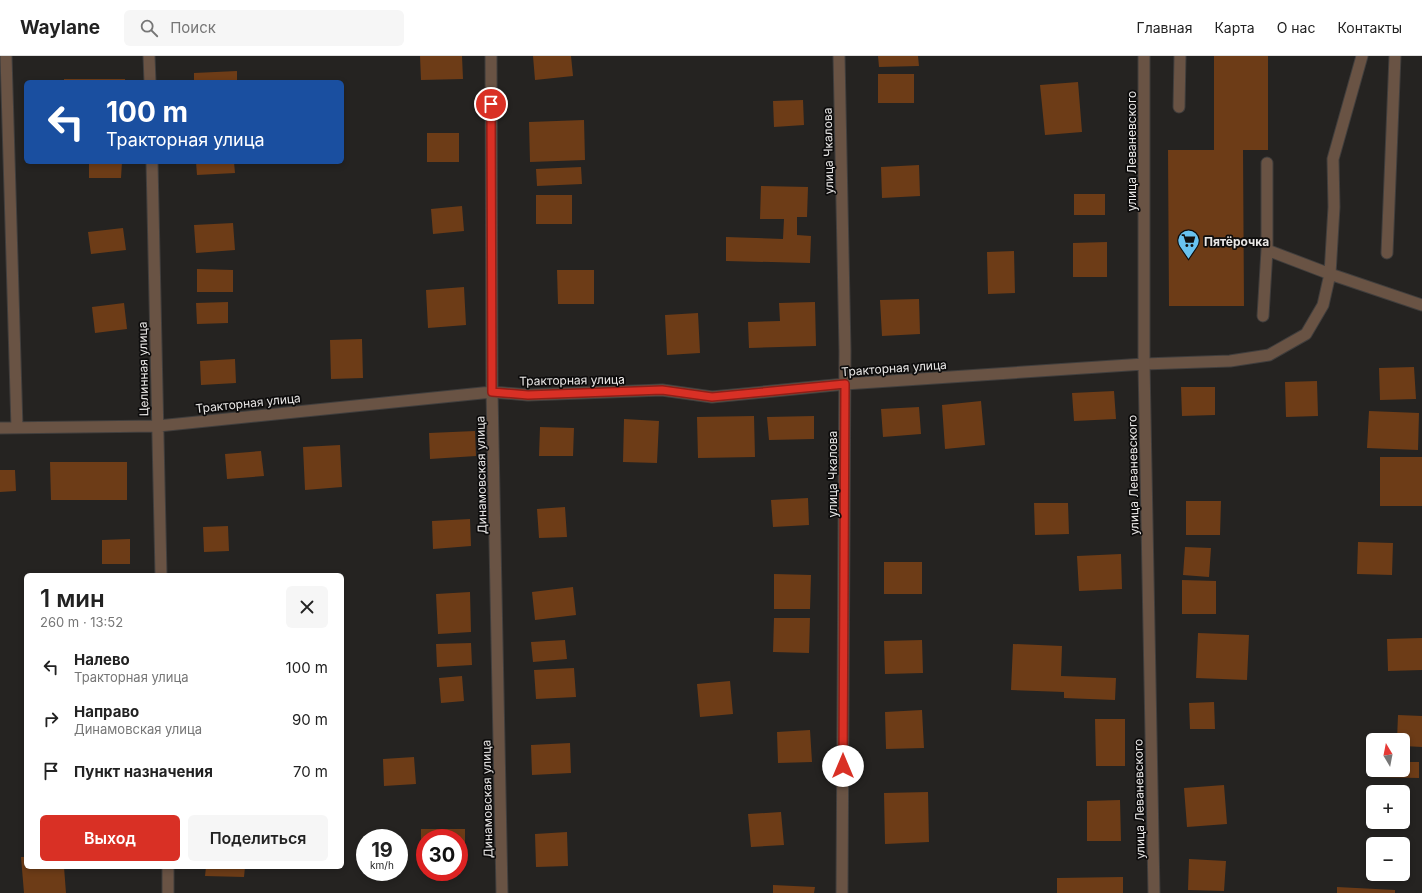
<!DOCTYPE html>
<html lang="ru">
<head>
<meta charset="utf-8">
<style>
	:root { --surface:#fff; --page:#f6f6f6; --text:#222; --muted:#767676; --line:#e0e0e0; --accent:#d93025 }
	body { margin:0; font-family:Inter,sans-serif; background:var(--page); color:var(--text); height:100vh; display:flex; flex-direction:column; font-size:15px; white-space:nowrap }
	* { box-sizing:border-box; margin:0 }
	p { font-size:13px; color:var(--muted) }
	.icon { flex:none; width:22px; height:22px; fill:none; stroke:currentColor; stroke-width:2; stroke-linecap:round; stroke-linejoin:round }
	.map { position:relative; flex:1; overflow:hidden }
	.side { position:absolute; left:24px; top:517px; width:320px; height:296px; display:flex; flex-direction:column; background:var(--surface); border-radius:6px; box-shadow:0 2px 6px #0003 }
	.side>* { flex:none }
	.hud { position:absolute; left:24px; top:24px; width:320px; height:84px; border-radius:6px; box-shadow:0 2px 6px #0003; background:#1a4fa0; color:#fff; overflow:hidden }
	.needle { width:26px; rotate:350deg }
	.buttons { position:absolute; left:1366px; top:677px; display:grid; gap:8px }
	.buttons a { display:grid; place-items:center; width:44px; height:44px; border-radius:6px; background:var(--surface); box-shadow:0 2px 6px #0003; font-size:20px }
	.speed { position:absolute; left:356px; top:773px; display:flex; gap:8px; font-size:20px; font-weight:700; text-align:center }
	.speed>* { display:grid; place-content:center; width:52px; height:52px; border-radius:50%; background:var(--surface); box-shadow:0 2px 6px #0003; line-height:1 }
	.speed small { font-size:10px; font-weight:400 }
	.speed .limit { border:6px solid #d22; background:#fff; color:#111 }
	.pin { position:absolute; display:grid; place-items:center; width:34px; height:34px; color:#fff; margin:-17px; border:2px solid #fff; border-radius:50%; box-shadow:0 1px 4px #0007 }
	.me { position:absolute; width:44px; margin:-22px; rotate:0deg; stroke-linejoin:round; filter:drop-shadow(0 0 3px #0008) }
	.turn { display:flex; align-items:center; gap:14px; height:84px; padding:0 16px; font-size:18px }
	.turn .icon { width:52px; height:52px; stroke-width:2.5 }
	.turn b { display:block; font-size:28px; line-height:34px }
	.round { display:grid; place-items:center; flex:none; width:42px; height:42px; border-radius:6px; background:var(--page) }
	.summary { display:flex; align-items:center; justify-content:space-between; height:68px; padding:0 16px }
	h1 { font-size:24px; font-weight:600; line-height:30px }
	.primary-button { display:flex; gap:8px; margin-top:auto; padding:8px 16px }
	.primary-button a { flex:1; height:46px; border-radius:6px; background:var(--accent); color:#fff; font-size:16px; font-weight:600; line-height:46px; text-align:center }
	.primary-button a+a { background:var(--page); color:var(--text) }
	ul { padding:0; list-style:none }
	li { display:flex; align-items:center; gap:12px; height:52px; padding:0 16px }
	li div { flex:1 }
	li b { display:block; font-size:15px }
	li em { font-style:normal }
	header { display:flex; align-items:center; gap:24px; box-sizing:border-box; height:56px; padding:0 20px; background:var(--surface); border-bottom:1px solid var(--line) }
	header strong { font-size:19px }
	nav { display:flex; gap:22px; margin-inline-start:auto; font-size:14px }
	.search { width:280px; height:36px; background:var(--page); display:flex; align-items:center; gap:10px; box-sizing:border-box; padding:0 14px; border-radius:6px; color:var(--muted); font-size:15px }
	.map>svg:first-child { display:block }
	.building { fill:#6d3c17 }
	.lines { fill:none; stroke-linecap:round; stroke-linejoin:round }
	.service-casing { stroke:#403e3d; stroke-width:13 }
	.minor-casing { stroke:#403e3d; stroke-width:13 }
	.service { stroke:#695344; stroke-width:11 }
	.minor { stroke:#695344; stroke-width:11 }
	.route-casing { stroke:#8d1f18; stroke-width:10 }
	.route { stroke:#d93025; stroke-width:7 }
	.labels { text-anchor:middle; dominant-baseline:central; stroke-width:3.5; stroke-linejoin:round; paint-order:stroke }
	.street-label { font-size:12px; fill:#e9e7e6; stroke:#0d0c0c }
	.poi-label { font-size:12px; font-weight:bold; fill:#e9e7e6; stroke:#0d0c0c; text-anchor:start }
</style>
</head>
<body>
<header>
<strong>Waylane</strong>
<div class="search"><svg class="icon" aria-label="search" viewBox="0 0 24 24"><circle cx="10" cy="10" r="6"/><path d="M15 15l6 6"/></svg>Поиск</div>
<nav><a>Главная</a><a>Карта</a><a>О нас</a><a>Контакты</a></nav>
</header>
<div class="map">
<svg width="1422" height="837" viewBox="0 0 1422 837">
	<rect width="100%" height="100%" fill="#252321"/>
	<path class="building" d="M420 0H462L463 23 421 24Z
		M533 0H571L573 20 535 24Z
		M878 0H918L919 10 879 11Z
		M1214 0H1268V94H1243L1244 250H1169L1168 94H1214Z
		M237 15V26H194V17Z
		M878 18H914V47H878Z
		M64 23H125V26H64Z
		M1078 26 1082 76 1045 79 1040 29Z
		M803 44 804 69 774 71 773 45Z
		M584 64 585 104 530 106 529 66Z
		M427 77H459V106H427Z
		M89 106H122L121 122H89Z
		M196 106H234L235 117 197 119Z
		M919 109 920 140 882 142 881 111Z
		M581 111 582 128 537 130 536 113Z
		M761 130 808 131 807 161H797V179L811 180 810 207 726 205V181L783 183 784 163H760Z
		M1074 138H1105V159H1074Z
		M536 139H572V168H536Z
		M462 150 464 175 433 178 431 153Z
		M233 167 235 194 196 197 194 169Z
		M123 172 126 194 91 198 88 176Z
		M1107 186V221H1073V187Z
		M1014 195 1015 237 988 238 987 196Z
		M197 213 233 214V236H197Z
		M557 214H594V248H558Z
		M464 231 466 269 428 272 426 234Z
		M919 243 920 278 882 280 880 244Z
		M228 246V267L197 268 196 247Z
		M815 246 816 290 749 292 748 266 780 265 779 247Z
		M124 247 127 273 95 277 92 251Z
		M698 257 700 297 667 299 665 259Z
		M362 283 363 322 331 323 330 284Z
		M235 303 236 327 201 329 200 305Z
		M1414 311 1416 343 1380 344 1379 312Z
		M1317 325 1318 360 1286 361 1285 326Z
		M1181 331H1215V359L1182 360Z
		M1114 335 1116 363 1074 365 1072 337Z
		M981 345 985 389 945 393 942 349Z
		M919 351 921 378 883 381 881 353Z
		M1369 355 1419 357 1418 394 1367 392Z
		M754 360 755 401 698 402 697 361Z
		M814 360V383L769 384 767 361Z
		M624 363 659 365 657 407 623 406Z
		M540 371 574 372 573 400H539Z
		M475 375 476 400 430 403 429 377Z
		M340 389 342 431 305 434 303 391Z
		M261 395 264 420 227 423 225 398Z
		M1380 401H1422V450H1380Z
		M50 406H127V444H51Z
		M0 414H15L16 435 0 436Z
		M808 442 809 469 773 471 771 444Z
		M1186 445H1221L1220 479H1186Z
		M1034 447H1068L1069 478 1035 479Z
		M565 451 567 481 539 482 537 453Z
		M470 463 471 490 433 493 432 465Z
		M228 470 229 495 204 496 203 471Z
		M130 483V508H102V484Z
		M1358 486 1393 487 1392 519 1357 518Z
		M1185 491 1211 492 1209 521 1183 519Z
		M1121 498 1122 533 1079 535 1077 500Z
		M884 506H922V538H884Z
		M774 518 811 519 810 553H774Z
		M1182 524 1216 525V558H1182Z
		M573 531 576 559 535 564 532 536Z
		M470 536 471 576 438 578 436 538Z
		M774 562H810L809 597 773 596Z
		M1198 577 1249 579 1247 624 1196 622Z
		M1422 582V614L1388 615 1387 583Z
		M565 584 567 603 533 606 531 586Z
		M922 584 923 617 885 618 884 585Z
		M471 587 472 609 437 611 436 588Z
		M1013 588 1062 590 1061 620 1116 622 1115 644 1064 642V636L1011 634Z
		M574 612 576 641 536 643 534 614Z
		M462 620 464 645 441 647 439 622Z
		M730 625 733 658 700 661 697 628Z
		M1214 646 1215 673H1190L1189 647Z
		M922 654 924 692 886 693 885 656Z
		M1398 659 1422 660V691L1403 690V684H1397Z
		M1095 663H1125V710H1096Z
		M810 674 812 706 778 707 777 676Z
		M570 687 571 717 532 719 531 689Z
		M414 701 416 728 384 730 383 703Z
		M1403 706H1419V722L1374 721V714H1403Z
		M1224 729 1227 768 1187 771 1184 732Z
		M928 736 929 786 885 788 884 737Z
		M1120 744 1121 785H1087V745Z
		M781 756 784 789 751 791 748 758Z
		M421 773H465V810H459V782H425V810H421Z
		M567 776 568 810 536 811 535 778Z
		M21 801H26V811H64L66 837H24Z
		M1189 803 1226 805 1224 835 1188 834Z
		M206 811H245L244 821 205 820Z
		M1123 821V837H1057V822Z
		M773 829 815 831 814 837H773Z
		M1337 831 1395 834V837H1337Z"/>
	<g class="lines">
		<defs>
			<path id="service" d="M1267 107V194L1330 218 1422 249
				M1387 197 1395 0
				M1263 260 1267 194
				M1144 308 1230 305 1269 299 1306 278 1323 249 1330 218 1334 151 1333 103 1362 0"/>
			<path id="minor" d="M6 0 17 372
				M149 0 150 26
				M491 0 492 336 502 837
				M839 0 845 295 842 837
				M1144 0V308L1154 837
				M1179 51 1180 0
				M152 106 161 519
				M0 372 158 370 492 336 528 339 662 334 712 341 845 328 1144 308
				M168 811V837"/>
		</defs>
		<use href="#service" class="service-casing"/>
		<use href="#minor" class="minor-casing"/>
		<use href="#service" class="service"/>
		<use href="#minor" class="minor"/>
	</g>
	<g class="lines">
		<defs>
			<path id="route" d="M491 48 492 336 528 339 662 334 712 341 845 328 843 710"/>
		</defs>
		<use href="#route" class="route-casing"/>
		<use href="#route" class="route"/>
	</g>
	<defs>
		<symbol id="supermarket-pin" viewBox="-11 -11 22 30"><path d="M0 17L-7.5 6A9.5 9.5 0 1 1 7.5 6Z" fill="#69c3f1" stroke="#0d0c0c"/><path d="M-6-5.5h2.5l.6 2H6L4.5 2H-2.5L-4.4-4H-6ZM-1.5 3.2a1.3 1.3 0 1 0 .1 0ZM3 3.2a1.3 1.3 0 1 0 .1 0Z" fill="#111"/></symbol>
	</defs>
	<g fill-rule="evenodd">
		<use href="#supermarket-pin" x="1176" y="172" width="25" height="34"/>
	</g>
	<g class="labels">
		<g class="street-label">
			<text transform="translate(828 95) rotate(-91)">улица Чкалова</text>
			<text transform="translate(1131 95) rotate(-90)">улица Леваневского</text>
			<text transform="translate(894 312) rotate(-4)">Тракторная улица</text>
			<text transform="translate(143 313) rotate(-91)">Целинная улица</text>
			<text transform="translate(572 324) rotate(-1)">Тракторная улица</text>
			<text transform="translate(248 347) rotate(-6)">Тракторная улица</text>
			<text transform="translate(832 418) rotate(-90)">улица Чкалова</text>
			<text transform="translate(481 419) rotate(-91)">Динамовская улица</text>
			<text transform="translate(1133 419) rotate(-91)">улица Леваневского</text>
			<text transform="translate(487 743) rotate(-91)">Динамовская улица</text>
			<text transform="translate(1139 743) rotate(-91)">улица Леваневского</text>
		</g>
		<g class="poi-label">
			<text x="1204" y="185">Пятёрочка</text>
		</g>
	</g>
</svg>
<div class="buttons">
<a><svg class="needle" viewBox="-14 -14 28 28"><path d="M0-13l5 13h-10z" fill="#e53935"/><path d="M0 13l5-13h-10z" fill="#767676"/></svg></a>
<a>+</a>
<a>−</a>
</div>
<div class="speed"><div>19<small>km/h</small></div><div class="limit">30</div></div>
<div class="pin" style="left:491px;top:48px;background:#d93025"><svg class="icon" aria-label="arrive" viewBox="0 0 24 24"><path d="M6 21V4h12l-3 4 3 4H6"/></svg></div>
<svg class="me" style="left:843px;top:710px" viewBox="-20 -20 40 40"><circle r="19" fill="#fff"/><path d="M0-13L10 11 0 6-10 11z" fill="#d93025"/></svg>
<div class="hud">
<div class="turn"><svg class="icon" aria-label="left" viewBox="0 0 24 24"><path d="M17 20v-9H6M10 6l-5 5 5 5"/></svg><div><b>100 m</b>Тракторная улица</div></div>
</div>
<section class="side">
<div class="summary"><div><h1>1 мин</h1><p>260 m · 13:52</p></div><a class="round"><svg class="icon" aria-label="close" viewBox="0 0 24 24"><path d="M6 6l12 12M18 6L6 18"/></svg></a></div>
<ul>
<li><svg class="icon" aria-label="left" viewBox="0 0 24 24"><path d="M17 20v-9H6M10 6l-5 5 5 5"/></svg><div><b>Налево</b><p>Тракторная улица</p></div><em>100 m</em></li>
<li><svg class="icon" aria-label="right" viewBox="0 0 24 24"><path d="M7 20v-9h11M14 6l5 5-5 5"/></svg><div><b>Направо</b><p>Динамовская улица</p></div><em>90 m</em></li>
<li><svg class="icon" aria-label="arrive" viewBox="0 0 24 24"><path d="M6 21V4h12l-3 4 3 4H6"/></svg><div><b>Пункт назначения</b></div><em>70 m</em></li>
</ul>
<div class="primary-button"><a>Выход</a><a>Поделиться</a></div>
</section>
</div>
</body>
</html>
